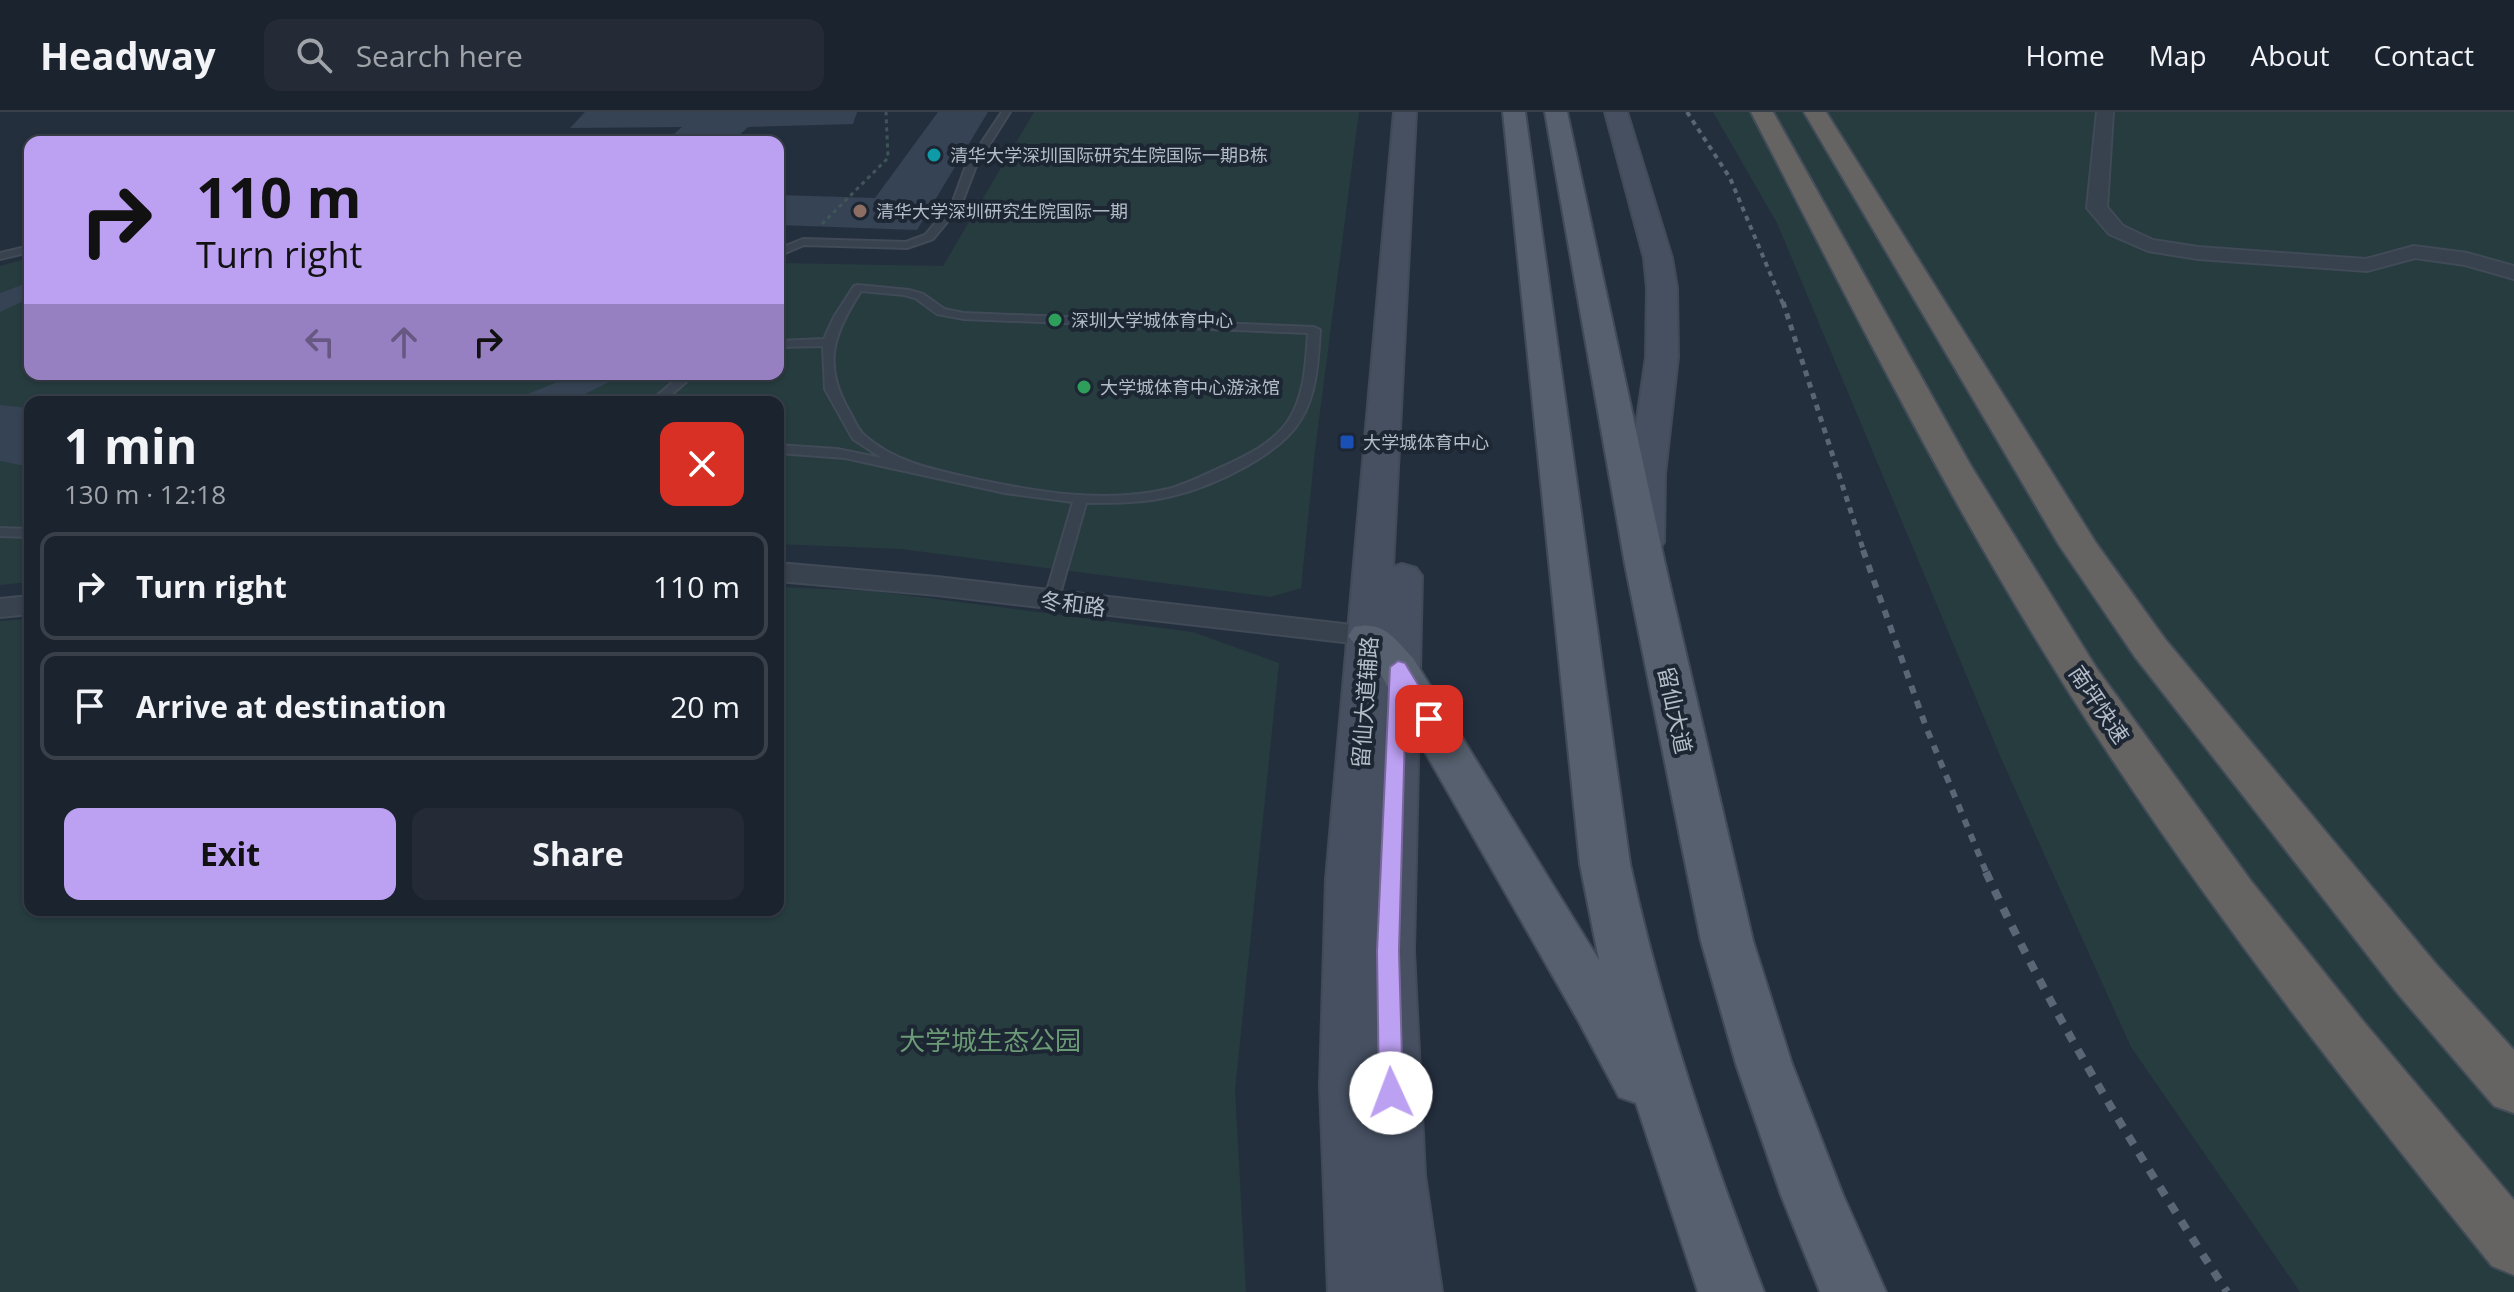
<!DOCTYPE html>
<html lang="en">
<head>
<meta charset="utf-8">
<style>
	:root { --surface:#1b232e; --page:#242b36; --text:#f1f3f6; --muted:#a0a4aa; --line:#39404a; --accent:#bca0f2 }
	body { margin:0; font-family:"Open Sans","Noto Sans SC",sans-serif; background:var(--page); color:var(--text); height:100vh; display:flex; flex-direction:column; font-size:30px; white-space:nowrap }
	* { box-sizing:border-box; margin:0 }
	p { font-size:26px; color:var(--muted) }
	.icon { flex:none; width:44px; height:44px; fill:none; stroke:currentColor; stroke-width:2; stroke-linecap:round; stroke-linejoin:round }
	.map { position:relative; flex:1; overflow:hidden }
	.panel { position:absolute; left:24px; top:284px; width:760px; height:520px; display:flex; flex-direction:column; background:var(--surface); border-radius:16px; box-shadow:0 2px 6px #0004,0 0 0 2px var(--line) }
	.panel>* { flex:none }
	.guide { position:absolute; left:24px; top:24px; width:760px; height:244px; border-radius:16px; box-shadow:0 2px 6px #0004,0 0 0 2px var(--line); background:#bca0f2; color:#111; overflow:hidden }
	.pin { position:absolute; display:grid; place-items:center; width:68px; height:68px; color:#fff; margin:-34px; border-radius:16px; box-shadow:0 4px 12px #0006 }
	.me { position:absolute; width:88px; margin:-44px; rotate:358deg; stroke-linejoin:round; filter:drop-shadow(0 0 6px #0008) }
	.turn { display:flex; align-items:center; gap:28px; height:168px; padding:0 40px; font-size:36px }
	.turn .icon { width:104px; height:104px; stroke-width:2.5 }
	.turn b { display:block; font-size:56px; line-height:68px }
	.lanes { display:flex; align-items:center; height:76px; padding:0 40px; background:#0003; justify-content:center; gap:40px; direction:ltr }
	.lanes .off { opacity:.35 }
	.round { display:grid; place-items:center; flex:none; width:84px; height:84px; border-radius:16px; background:var(--page) }
	.summary { display:flex; align-items:center; justify-content:space-between; height:136px; padding:0 40px }
	h1 { font-size:48px; font-weight:700; line-height:60px }
	.button { display:flex; gap:16px; margin-top:auto; padding:16px 40px }
	.button a { flex:1; height:92px; border-radius:16px; background:var(--accent); color:#111; font-size:32px; font-weight:700; line-height:92px; text-align:center }
	.button a+a { background:var(--page); color:var(--text) }
	ul { padding:0; list-style:none }
	li { display:flex; align-items:center; gap:24px; height:108px; margin:0 16px 12px; padding:0 24px; border:4px solid var(--line); border-radius:16px }
	li div { flex:1 }
	li b { display:block; font-size:30px }
	li em { font-style:normal }
	header { display:flex; align-items:center; gap:48px; box-sizing:border-box; height:112px; padding:0 40px; background:var(--surface); border-bottom:2px solid var(--line) }
	header strong { font-size:38px }
	nav { display:flex; gap:44px; margin-inline-start:auto; font-size:28px }
	.search { width:560px; height:72px; background:var(--page); display:flex; align-items:center; gap:20px; box-sizing:border-box; padding:0 28px; border-radius:16px; color:var(--muted); font-size:30px }
	.map>svg:first-child { display:block }
	.green { fill:#263c3f }
	.building { fill:#364354 }
	.lines { fill:none; stroke-linecap:round; stroke-linejoin:round }
	.service-casing { stroke:#414a57; stroke-width:4 }
	.minor-casing { stroke:#414a57; stroke-width:4 }
	.secondary-casing { stroke:#414a57; stroke-width:4 }
	.primary-casing { stroke:#414a57; stroke-width:4 }
	.trunk-casing { stroke:#434c59; stroke-width:4 }
	.path { stroke:#3f5557; stroke-width:3; stroke-dasharray:4 4; stroke-linecap:butt }
	.service { fill:#38414e; fill-rule:evenodd }
	.minor { fill:#38414e; fill-rule:evenodd }
	.secondary { fill:#465061; fill-rule:evenodd }
	.primary { fill:#56606e; fill-rule:evenodd }
	.trunk { fill:#656462; fill-rule:evenodd }
	.rail-far3 { stroke:#5a6575; stroke-width:4; stroke-dasharray:5 5; stroke-linecap:butt }
	.rail-far2 { stroke:#5a6575; stroke-width:5; stroke-dasharray:6 6; stroke-linecap:butt }
	.rail-far1 { stroke:#5a6575; stroke-width:6; stroke-dasharray:8 8; stroke-linecap:butt }
	.rail { stroke:#5a6575; stroke-width:8; stroke-dasharray:10 10; stroke-linecap:butt }
	.route { fill:#bca0f2; stroke:#7a689d; stroke-width:2 }
	.culture-dot { fill:#0f9aa8; stroke:#1d2633; stroke-width:3 }
	.education-dot { fill:#8d6e63; stroke:#1d2633; stroke-width:3 }
	.leisure-dot { fill:#2e9e5b; stroke:#1d2633; stroke-width:3 }
	.transit-dot { fill:#1a4fb4; stroke:#1d2633; stroke-width:3 }
	.labels { text-anchor:middle; dominant-baseline:central; stroke-width:8; stroke-linejoin:round; paint-order:stroke }
	.far-poi-label { font-size:18px; fill:#b4bcc9; stroke:#1d2633; text-anchor:start }
	.street-label { font-size:22px; fill:#b4bcc9; stroke:#1d2633 }
	.near-park-label { font-size:26px; fill:#6b9a76; stroke:#1d2633 }
</style>
</head>
<body>
<header>
<strong>Headway</strong>
<div class="search"><svg class="icon" aria-label="search" viewBox="0 0 24 24"><circle cx="10" cy="10" r="6"/><path d="M15 15l6 6"/></svg>Search here</div>
<nav><a>Home</a><a>Map</a><a>About</a><a>Contact</a></nav>
</header>
<div class="map">
<svg width="2514" height="1180" viewBox="0 0 2514 1180">
	<rect width="100%" height="100%" fill="#242f3e"/>
	<path class="green" d="M1034 0H1359L1315 338 1301 476 1271 485 901 437 778 432V290H30V470L0 473V154L30 146V262H778V151L943 154Z
		M1713 0H2514V1180H2300L2131 935 2001 646 1777 111Z
		M778 475 874 479 1193 520 1279 551 1235 978 1246 1180H0V509L30 507V798H778Z"/>
	<path class="building" d="M585 0H857L853 12 748 15 732 30H665L682 15 570 16Z
		M938 0H988L917 118 778 113V83L875 86Z
		M30 170V186L0 200V181Z
		M577 262H625L569 290H508Z
		M0 293 30 296V355L0 349Z"/>
	<g class="lines">
		<defs>
			<path id="service" d="M1002 0H1010L976 54 961 93 933 127 907 136 804 133 778 144V137L803 127 906 130 925 123 952 92 966 54Z
				M30 134V140L0 147V141Z
				M858 173 909 178 923 182 944 197 964 201 1314 215 1320 218C1318 248 1317 281 1301 307 1281 343 1211 375 1172 384 1144 391 1115 391 1086 391L1058 489 1051 493 1044 489 1073 390 1005 381 845 346 778 341V333L837 337 882 346 853 327 825 277 823 234 778 235V229L824 227 834 205 854 174ZM861 179 904 183 915 186 937 202 964 207 1308 221C1306 250 1305 284 1288 309 1273 331 1248 343 1224 354 1206 362 1187 372 1168 377 1105 392 1037 380 975 367 936 358 895 351 864 323 857 317 853 305 848 297 822 251 834 221 861 179Z
				M682 262H695L663 290H650Z
				M0 416 30 417V425L0 424Z"/>
			<path id="minor" d="M2097 0H2113L2107 95 2123 114 2153 128 2198 135 2366 147 2414 134 2467 141 2514 154V167L2465 153 2415 146 2367 159 2198 147 2148 139 2109 122 2087 96Z
				M778 451 937 465 1369 515 1380 518 1384 524 1380 530 1369 533 937 483 778 469Z
				M30 484V502L0 505V487Z"/>
			<path id="secondary" d="M1394 0H1416L1393 455 1402 452 1416 456 1422 464 1414 839 1425 1063 1442 1180H1328L1320 974 1326 767Z
				M1605 0H1627L1672 146 1677 176 1678 245 1665 362 1664 430 1659 438 1645 441 1631 438 1626 430 1629 362 1646 245 1647 176 1644 146Z"/>
			<path id="primary" d="M1503 0H1525L1630 752C1662 899 1710 1040 1764 1180H1698L1636 991 1619 985 1579 910 1380 561 1348 524 1354 515C1383 508 1394 526 1413 546L1599 848 1580 752Z
				M1545 0H1567L1665 452 1753 829 1792 952 1843 1083 1886 1180H1820L1781 1083 1736 952 1701 829 1625 452Z"/>
			<path id="trunk" d="M1751 0H1773L1971 354 2097 557 2251 769 2363 909 2514 1088V1163L2492 1154C2337 962 2185 768 2055 558 1943 378 1848 188 1751 0Z
				M1804 0H1826L2096 431 2165 527 2436 852 2514 938V1001L2494 994 2398 882 2135 545 2059 433Z"/>
		</defs>
		<use href="#service" class="service-casing"/>
		<use href="#minor" class="minor-casing"/>
		<use href="#secondary" class="secondary-casing"/>
		<use href="#primary" class="primary-casing"/>
		<use href="#trunk" class="trunk-casing"/>
		<path class="path" d="M822 112 888 46 886 0"/>
		<use href="#service" class="service"/>
		<use href="#minor" class="minor"/>
		<use href="#secondary" class="secondary"/>
		<use href="#primary" class="primary"/>
		<use href="#trunk" class="trunk"/>
		<path class="rail-far3" d="M1687 0 1730 66 1783 192"/>
		<path class="rail-far2" d="M1783 190 1864 440"/>
		<path class="rail-far1" d="M1863 438 1926 615 1987 762"/>
		<path class="rail" d="M1986 760C2054 907 2139 1045 2227 1180"/>
	</g>
	<path class="route" d="M1398 549 1405 551 1439 607 1429 613 1423 611 1406 583 1399 839 1403 981 1399 988 1391 991 1382 988 1379 981 1377 839 1390 555Z"/>
	<circle class="culture-dot" cx="934" cy="43" r="8"/>
	<circle class="education-dot" cx="860" cy="99" r="8"/>
	<g class="leisure-dot">
		<circle cx="1055" cy="208" r="8"/>
		<circle cx="1084" cy="275" r="8"/>
	</g>
	<rect class="transit-dot" x="1339" y="322" width="16" height="16" rx="4"/>
	<g class="labels">
		<g class="far-poi-label">
			<text x="950" y="43">清华大学深圳国际研究生院国际一期B栋</text>
			<text x="876" y="99">清华大学深圳研究生院国际一期</text>
			<text x="1071" y="208">深圳大学城体育中心</text>
			<text x="1100" y="275">大学城体育中心游泳馆</text>
			<text x="1363" y="330">大学城体育中心</text>
		</g>
		<g class="street-label">
			<text transform="translate(1073 491) rotate(7)">冬和路</text>
			<text transform="translate(1364 590) rotate(-86)">留仙大道辅路</text>
			<text transform="translate(2100 592) rotate(56)">南坪快速</text>
			<text transform="translate(1676 598) rotate(78)">留仙大道</text>
		</g>
		<g class="near-park-label">
			<text x="990" y="928">大学城生态公园</text>
		</g>
	</g>
</svg>
<div class="pin" style="left:1429px;top:607px;background:#d93025"><svg class="icon" aria-label="arrive" viewBox="0 0 24 24"><path d="M6 21V4h12l-3 4 3 4H6"/></svg></div>
<svg class="me" style="left:1391px;top:981px" viewBox="-20 -20 40 40"><circle r="19" fill="#fff"/><path d="M0-13L10 11 0 6-10 11z" fill="#bca0f2"/></svg>
<div class="guide">
<div class="turn"><svg class="icon" aria-label="right" viewBox="0 0 24 24"><path d="M7 20v-9h11M14 6l5 5-5 5"/></svg><div><b>110 m</b>Turn right</div></div>
<div class="lanes"><svg class="icon off" aria-label="left" viewBox="0 0 24 24"><path d="M17 20v-9H6M10 6l-5 5 5 5"/></svg><svg class="icon off" aria-label="ahead" viewBox="0 0 24 24"><path d="M12 20V5M6 11l6-6 6 6"/></svg><svg class="icon" aria-label="right" viewBox="0 0 24 24"><path d="M7 20v-9h11M14 6l5 5-5 5"/></svg></div>
</div>
<section class="panel">
<div class="summary"><div><h1>1 min</h1><p>130 m · 12:18</p></div><a class="round" style="background:#d93025;color:#fff"><svg class="icon" aria-label="close" viewBox="0 0 24 24"><path d="M6 6l12 12M18 6L6 18"/></svg></a></div>
<ul>
<li><svg class="icon" aria-label="right" viewBox="0 0 24 24"><path d="M7 20v-9h11M14 6l5 5-5 5"/></svg><div><b>Turn right</b></div><em>110 m</em></li>
<li><svg class="icon" aria-label="arrive" viewBox="0 0 24 24"><path d="M6 21V4h12l-3 4 3 4H6"/></svg><div><b>Arrive at destination</b></div><em>20 m</em></li>
</ul>
<div class="button"><a>Exit</a><a>Share</a></div>
</section>
</div>
</body>
</html>
